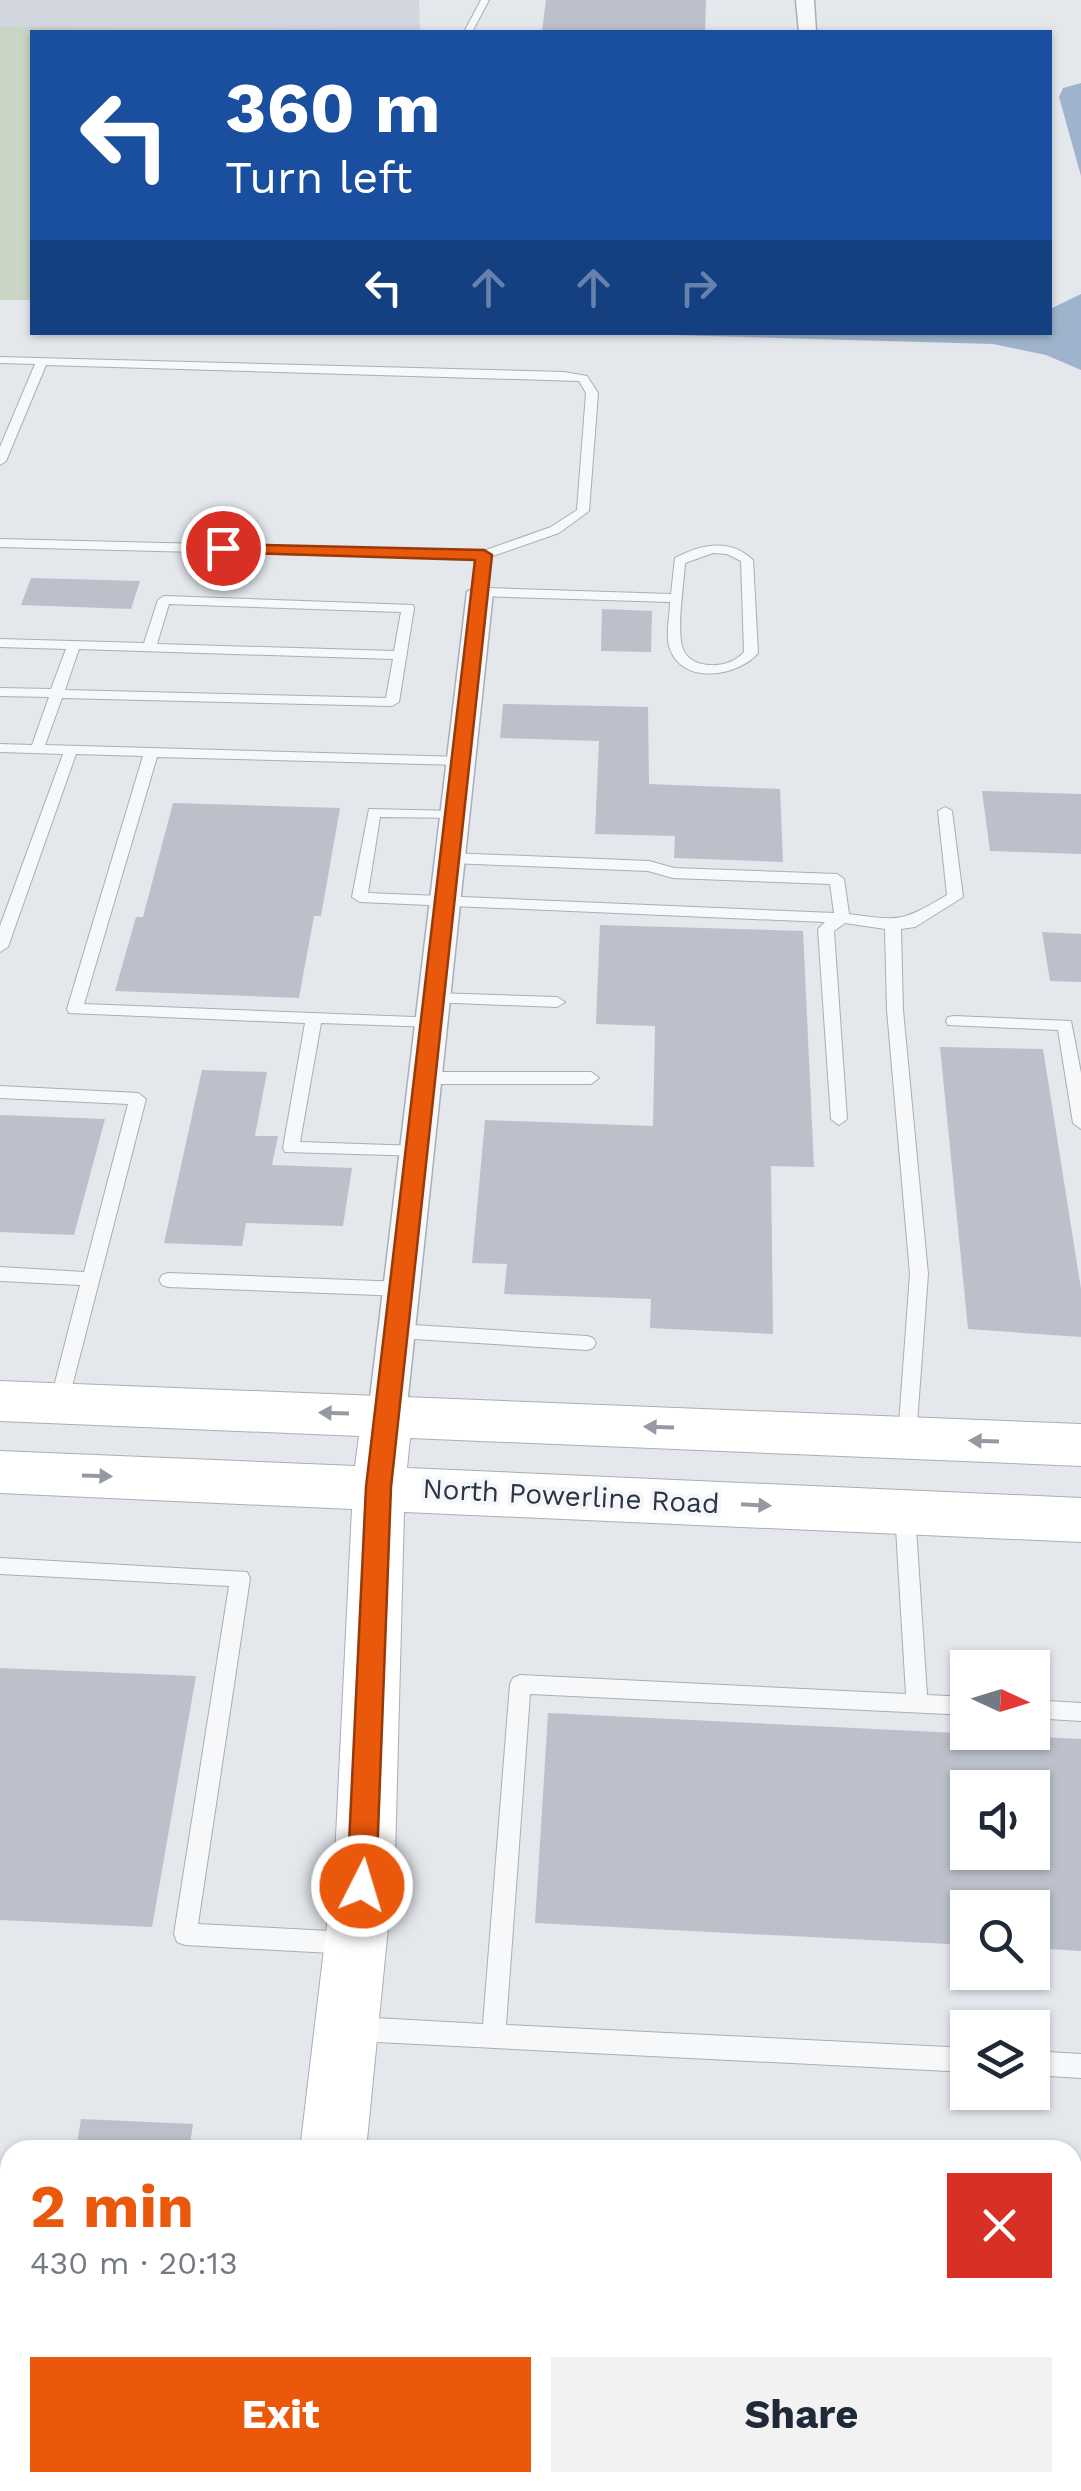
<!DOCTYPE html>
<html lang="en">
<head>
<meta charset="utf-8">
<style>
	:root { --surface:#fff; --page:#f2f2f3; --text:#1f2937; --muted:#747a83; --accent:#ea580c }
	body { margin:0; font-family:"Work Sans",sans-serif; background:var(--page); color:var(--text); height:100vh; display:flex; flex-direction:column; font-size:38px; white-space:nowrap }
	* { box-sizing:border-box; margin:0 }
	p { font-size:32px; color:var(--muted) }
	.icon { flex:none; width:55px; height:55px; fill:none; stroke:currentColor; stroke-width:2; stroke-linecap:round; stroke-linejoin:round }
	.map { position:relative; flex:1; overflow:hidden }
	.details { position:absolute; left:0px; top:2140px; width:1082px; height:352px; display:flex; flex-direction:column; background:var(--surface); border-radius:30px 30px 0 0; box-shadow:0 2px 8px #0004 }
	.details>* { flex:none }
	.banner { position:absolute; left:30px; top:30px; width:1022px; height:305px; border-radius:0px; box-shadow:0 2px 8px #0004; background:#1a4fa0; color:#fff; overflow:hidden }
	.needle { width:65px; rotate:94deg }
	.buttons { position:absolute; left:950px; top:1650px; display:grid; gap:20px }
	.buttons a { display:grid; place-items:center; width:100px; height:100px; border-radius:0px; background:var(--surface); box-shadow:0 2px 8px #0004; font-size:50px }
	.pin { position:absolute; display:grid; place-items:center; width:85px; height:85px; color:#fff; margin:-42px; border:5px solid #fff; border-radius:50%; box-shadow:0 2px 10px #0007 }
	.me { position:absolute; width:110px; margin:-55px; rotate:5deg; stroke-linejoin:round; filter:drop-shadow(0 0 8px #0008) }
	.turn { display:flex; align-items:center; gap:35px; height:210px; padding:0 30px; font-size:45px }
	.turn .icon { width:130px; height:130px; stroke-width:2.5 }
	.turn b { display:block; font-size:70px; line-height:85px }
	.lanes { display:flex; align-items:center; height:95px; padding:0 30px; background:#0003; justify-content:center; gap:50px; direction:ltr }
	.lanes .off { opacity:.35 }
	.round { display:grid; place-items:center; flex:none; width:105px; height:105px; border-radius:0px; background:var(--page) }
	.overview { display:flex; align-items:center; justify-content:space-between; height:170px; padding:0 30px }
	h1 { font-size:60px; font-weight:700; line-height:75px; color:var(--accent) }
	.primary-button { display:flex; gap:20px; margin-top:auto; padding:20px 30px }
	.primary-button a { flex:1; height:115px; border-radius:0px; background:var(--accent); color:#fff; font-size:40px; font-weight:700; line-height:115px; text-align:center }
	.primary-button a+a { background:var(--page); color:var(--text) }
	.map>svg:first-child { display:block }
	.built { fill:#d2d6de }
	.green { fill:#c9d6c5 }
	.water { fill:#9fb4cc }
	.building { fill:#bbc0ca; fill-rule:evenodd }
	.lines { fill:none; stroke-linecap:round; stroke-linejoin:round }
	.lane-casing { stroke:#a9aeb7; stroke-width:2 }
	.street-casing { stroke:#a9aeb7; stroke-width:3 }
	.secondary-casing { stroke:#a9aeb7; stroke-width:2 }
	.lane { fill:#f7f8fa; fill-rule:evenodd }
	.street { fill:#f7f8fa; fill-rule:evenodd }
	.secondary { fill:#fff; fill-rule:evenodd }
	.oneway { fill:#959aa2 }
	.route { fill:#ea580c; stroke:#983908; stroke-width:2.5 }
	.labels { text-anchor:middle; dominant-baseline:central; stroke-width:8; stroke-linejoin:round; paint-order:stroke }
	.street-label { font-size:28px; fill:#2b3445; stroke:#f4f6f9 }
</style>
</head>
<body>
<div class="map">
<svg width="1081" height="2491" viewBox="0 0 1081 2491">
	<rect width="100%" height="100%" fill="#e4e7ec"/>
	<path class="built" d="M0 0H419L420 30H0Z"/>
	<path class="green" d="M0 27 420 30 32 32V300H0Z"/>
	<path class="water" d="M1081 83V176L1059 97 1063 88Z
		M1081 294V370L1046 355 993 344 598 333 1050 332V309Z"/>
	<path class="building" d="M546 0H706L705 32H542Z
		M31 578 140 581 131 609 21 605Z
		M602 609 652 611 651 652 601 651Z
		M503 704 648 707 649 784 780 789 783 862 674 858 675 836 595 834 599 741 500 738Z
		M982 791 1081 794V854L990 851Z
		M173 803 340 808 321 916H314L299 998 115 991 136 917H143Z
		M600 925 803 931 814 1167 771 1166 773 1334 650 1328 651 1299 504 1294 507 1264 472 1263 485 1120 653 1126 655 1026 596 1024Z
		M1042 932 1081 934V982L1050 981Z
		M940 1047 1043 1049 1081 1289V1337L968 1329Z
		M202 1070 267 1072 255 1136H278L272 1165 352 1168 343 1226 246 1223 242 1246 164 1243Z
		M0 1115 105 1119 74 1235 0 1232Z
		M0 1668 196 1676 152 1927 0 1920Z
		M548 1713 1081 1739V1951L1032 1948V1908H968V1945L535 1923ZM968 1788H1032V1852H968Z
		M81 2119 193 2124 189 2150H76Z"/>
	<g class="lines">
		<defs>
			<path id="lane" d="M481 0H489L472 32H464Z
				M0 357 564 372 587 376 598 393 589 511 559 533 490 557 487 588 671 594 675 558C701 544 730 538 753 560L758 653C739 676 683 686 670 649 665 635 670 617 670 602L480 596 474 592 477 559 0 547V539L483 551 551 527 577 510 586 393 579 381 46 365 6 461 0 465V447L35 364 0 363ZM713 553 727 554 741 561 744 652C735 662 723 666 709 665 698 664 687 660 683 649 676 631 684 584 685 563Z
				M164 596 413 605 414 608 399 702 392 706 62 698 45 745 461 757 468 761 461 765 157 757 84 1004 439 1018 441 1022 433 1027 321 1023 300 1142 419 1146 427 1152 425 1156 285 1152 283 1148 305 1023 69 1013 67 1009 143 756 76 754 8 947 0 952V926L63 754 0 752V744L32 745 49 697 0 696V688L51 689 66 649 0 647V639L144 643 158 600ZM169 604 401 612 394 651 157 644ZM79 649 393 659 386 698 65 690Z
				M945 807 952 811 963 897 915 927 901 929 903 1010 928 1274 916 1437 914 1442 907 1445 900 1442 898 1437 910 1274 887 1010 885 929 845 923 834 931 847 1119 839 1125 831 1119 818 929 825 922 360 902 352 897 369 809 455 811 460 812V818L380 817 368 893 834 913 830 884 673 878 648 871 451 863 444 858 451 853 649 861 674 868 837 874 844 879 849 914C902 921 901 922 947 895L938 811Z
				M436 993 557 997 565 1002 557 1007 430 1002 428 998 430 994Z
				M954 1016 1071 1021 1081 1073V1129L1073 1123 1058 1030 948 1025 946 1021 948 1017Z
				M427 1072H591L599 1078 591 1084H427L419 1078Z
				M0 1086 138 1093 146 1099 68 1402 66 1407 59 1409 52 1407 50 1402 80 1285 0 1281V1267L84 1272 128 1104 0 1098Z
				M168 1273 403 1282 409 1284 412 1289 409 1294 403 1296 168 1287 162 1285 159 1280 162 1275Z
				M398 1324 587 1336 593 1338 596 1343 593 1348 587 1350 398 1338 392 1336 389 1331 392 1326Z
				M905 1504 912 1506 915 1512 927 1695 968 1697V1715L530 1694 506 2025 968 2048V2072L357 2041 349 2037 345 2029 349 2021 357 2017 483 2024 510 1684 513 1678 520 1675 906 1694 895 1512 898 1506Z
				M0 1558 247 1572 250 1578 198 1924 349 1932 357 1935 360 1943 357 1951 349 1954 185 1945 177 1942 174 1934 229 1586 0 1574Z
				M1032 1700 1081 1703V1721L1032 1718Z
				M1032 2051 1081 2054V2078L1032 2075Z"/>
			<path id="street" d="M796 0H814L816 32H799Z
				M480 584 493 592 406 1415 400 1426 387 1430 374 1426 368 1415 467 592Z"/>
			<path id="secondary" d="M0 1381 1081 1424V1466L410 1438 407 1468 1081 1498V1542L404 1512 395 1857 366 2150H300L335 1857 352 1509 0 1493V1451L355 1466 359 1436 0 1421Z
				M260 2482H332L331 2491H259Z"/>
		</defs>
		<use href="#lane" class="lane-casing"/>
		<use href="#street" class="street-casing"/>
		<use href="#secondary" class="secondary-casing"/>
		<use href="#lane" class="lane"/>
		<use href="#street" class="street"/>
		<use href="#secondary" class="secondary"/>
	</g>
	<defs><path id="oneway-solid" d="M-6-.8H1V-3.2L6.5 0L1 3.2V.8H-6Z" transform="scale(2.5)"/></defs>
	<g class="oneway">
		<use href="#oneway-solid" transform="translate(334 1413) rotate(-178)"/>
		<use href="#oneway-solid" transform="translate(659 1427) rotate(-178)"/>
		<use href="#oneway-solid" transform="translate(984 1441) rotate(-178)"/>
		<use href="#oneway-solid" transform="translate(97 1476) rotate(2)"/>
		<use href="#oneway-solid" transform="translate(756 1505) rotate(3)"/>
	</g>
	<path class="route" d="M223 544 484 550 492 555 391 1487 376 1886 372 1895 362 1899 351 1895 347 1886 366 1487 475 560 217 552 215 548Z"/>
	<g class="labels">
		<g class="street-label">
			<text transform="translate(571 1496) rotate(3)">North Powerline Road</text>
		</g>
	</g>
</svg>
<div class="buttons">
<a><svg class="needle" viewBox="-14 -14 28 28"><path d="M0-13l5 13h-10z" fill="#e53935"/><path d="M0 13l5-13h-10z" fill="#747a83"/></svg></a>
<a><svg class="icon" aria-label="sound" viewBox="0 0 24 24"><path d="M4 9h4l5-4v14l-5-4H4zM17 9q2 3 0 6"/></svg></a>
<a><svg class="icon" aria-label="search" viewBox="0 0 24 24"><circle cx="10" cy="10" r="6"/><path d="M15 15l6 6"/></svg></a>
<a><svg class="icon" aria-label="layers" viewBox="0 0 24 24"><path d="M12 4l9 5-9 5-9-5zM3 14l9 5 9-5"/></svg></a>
</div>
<div class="pin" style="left:223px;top:548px;background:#d93025"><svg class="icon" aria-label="arrive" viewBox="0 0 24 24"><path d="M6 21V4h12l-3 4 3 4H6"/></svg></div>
<svg class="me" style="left:362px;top:1886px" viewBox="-20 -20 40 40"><circle r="17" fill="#ea580c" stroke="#fff" stroke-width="3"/><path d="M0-11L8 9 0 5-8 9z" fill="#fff"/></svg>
<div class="banner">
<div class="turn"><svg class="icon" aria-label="left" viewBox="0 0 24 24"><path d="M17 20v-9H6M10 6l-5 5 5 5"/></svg><div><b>360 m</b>Turn left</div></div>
<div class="lanes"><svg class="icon" aria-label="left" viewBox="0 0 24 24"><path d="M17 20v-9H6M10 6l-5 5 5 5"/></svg><svg class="icon off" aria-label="ahead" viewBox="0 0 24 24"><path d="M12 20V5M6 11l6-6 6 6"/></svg><svg class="icon off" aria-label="ahead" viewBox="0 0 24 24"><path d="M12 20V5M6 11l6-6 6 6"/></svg><svg class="icon off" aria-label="right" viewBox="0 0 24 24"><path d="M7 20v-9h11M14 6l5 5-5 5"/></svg></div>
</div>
<section class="details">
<div class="overview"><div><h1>2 min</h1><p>430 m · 20:13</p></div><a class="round" style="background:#d93025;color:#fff"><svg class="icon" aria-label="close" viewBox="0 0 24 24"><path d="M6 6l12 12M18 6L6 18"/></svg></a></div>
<div class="primary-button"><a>Exit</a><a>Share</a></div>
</section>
</div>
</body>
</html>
